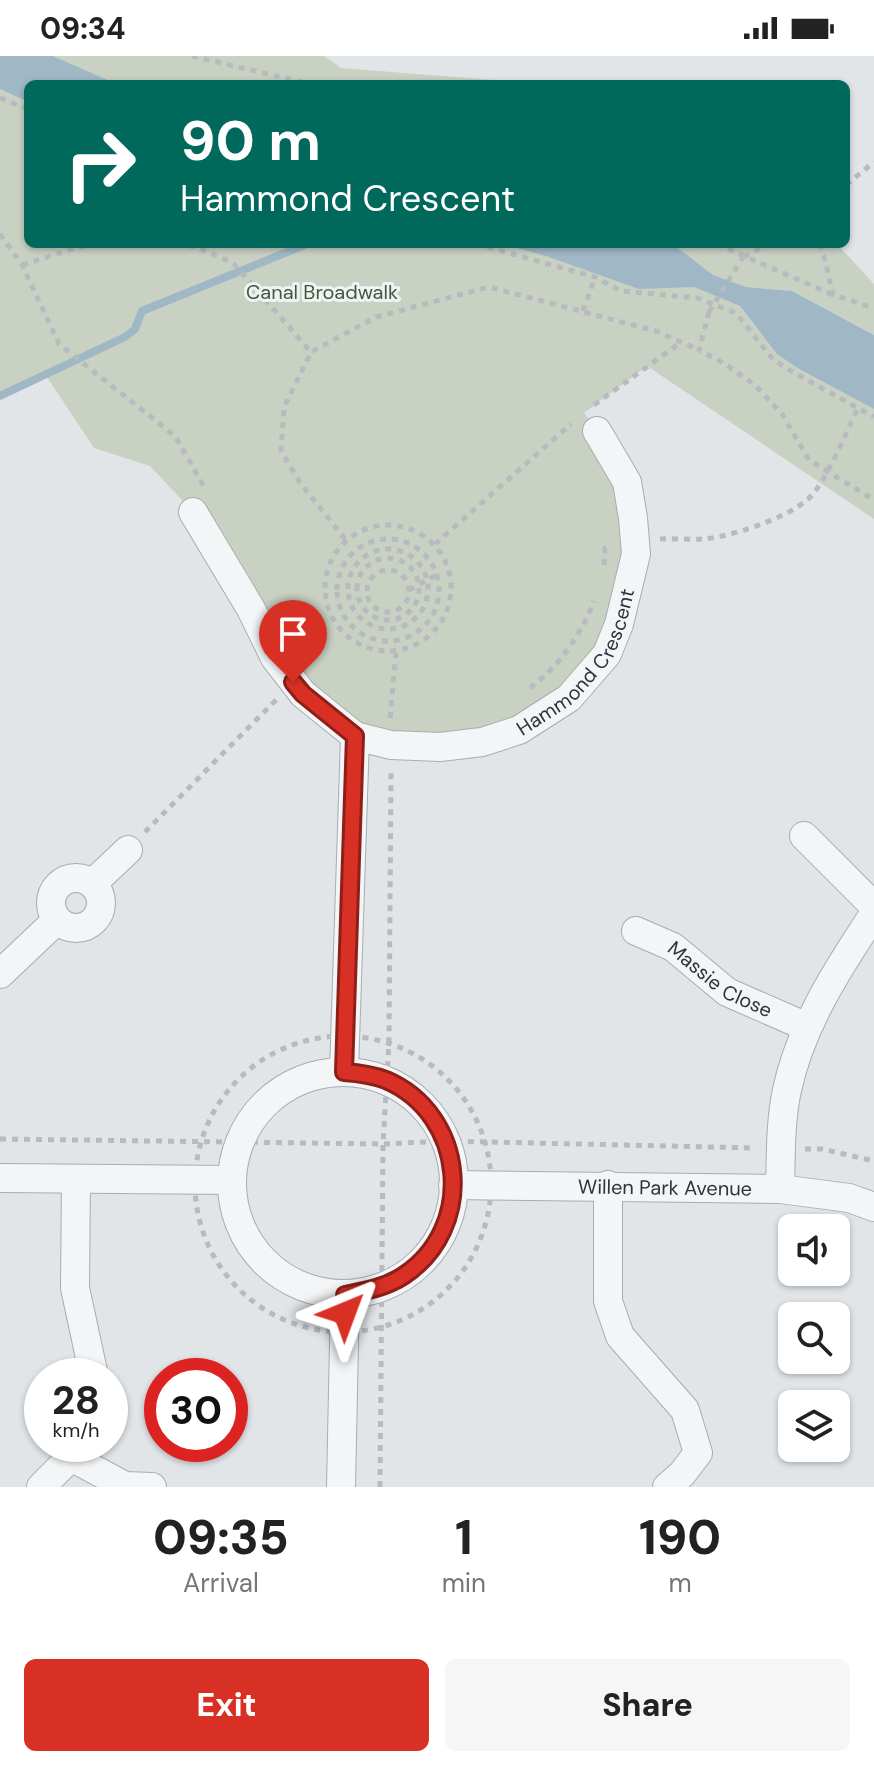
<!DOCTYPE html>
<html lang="en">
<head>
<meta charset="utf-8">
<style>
	:root { --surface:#fff; --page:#f6f6f6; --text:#222; --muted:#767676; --accent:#d93025 }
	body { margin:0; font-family:"DM Sans",sans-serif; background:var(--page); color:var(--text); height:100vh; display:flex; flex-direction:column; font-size:30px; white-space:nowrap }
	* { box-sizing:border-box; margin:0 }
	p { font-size:26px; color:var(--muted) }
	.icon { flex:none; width:44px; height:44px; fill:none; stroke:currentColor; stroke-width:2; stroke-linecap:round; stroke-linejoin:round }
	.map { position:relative; height:1431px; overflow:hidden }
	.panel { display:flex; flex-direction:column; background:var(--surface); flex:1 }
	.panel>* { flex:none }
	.hud { position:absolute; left:24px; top:24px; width:826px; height:168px; border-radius:12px; box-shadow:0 2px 6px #0004; background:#00695c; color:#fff; overflow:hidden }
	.tools { position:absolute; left:778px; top:1158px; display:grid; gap:16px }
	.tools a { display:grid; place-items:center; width:72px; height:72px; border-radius:12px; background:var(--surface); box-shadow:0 2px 6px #0004; font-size:40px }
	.speed { position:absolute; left:24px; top:1302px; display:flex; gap:16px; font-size:40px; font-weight:700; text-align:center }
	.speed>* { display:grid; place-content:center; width:104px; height:104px; border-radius:50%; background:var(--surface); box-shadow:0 2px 6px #0004; line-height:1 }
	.speed small { font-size:20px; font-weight:400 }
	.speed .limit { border:12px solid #d22; background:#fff; color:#111 }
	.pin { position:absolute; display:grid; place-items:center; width:68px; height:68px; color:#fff; margin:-82px -34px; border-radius:50% 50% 50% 0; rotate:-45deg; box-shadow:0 0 8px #0007 }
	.pin .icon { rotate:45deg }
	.me { position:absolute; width:88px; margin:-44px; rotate:44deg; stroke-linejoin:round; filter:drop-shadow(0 0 6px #0008) }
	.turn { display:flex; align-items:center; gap:28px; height:168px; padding:0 24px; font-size:36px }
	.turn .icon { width:104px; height:104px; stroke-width:2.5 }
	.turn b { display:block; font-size:56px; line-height:68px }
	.eta { display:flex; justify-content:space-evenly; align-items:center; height:136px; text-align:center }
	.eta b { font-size:48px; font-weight:800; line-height:56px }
	.primary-button { display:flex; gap:16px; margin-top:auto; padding:16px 24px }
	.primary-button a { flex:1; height:92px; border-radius:12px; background:var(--accent); color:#fff; font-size:32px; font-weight:800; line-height:92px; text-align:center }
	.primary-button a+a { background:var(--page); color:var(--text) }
	.status { display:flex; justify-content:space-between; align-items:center; height:56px; padding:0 40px; background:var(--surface); direction:ltr }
	.status svg { height:22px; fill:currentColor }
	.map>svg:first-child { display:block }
	.green { fill:#c9d1c3 }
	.water { fill:#a0b7c5 }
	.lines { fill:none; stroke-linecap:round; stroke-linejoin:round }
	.stream { stroke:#a0b7c5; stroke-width:8 }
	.street-casing { stroke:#a7adb2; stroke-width:30 }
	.path { stroke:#b7bbc0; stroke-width:5; stroke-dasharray:6 6; stroke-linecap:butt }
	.street { stroke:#f3f5f7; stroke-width:28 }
	.path-bridge { stroke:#b7bbc0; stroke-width:5; stroke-dasharray:6 6; stroke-linecap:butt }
	.route-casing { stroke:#8d1f18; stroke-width:20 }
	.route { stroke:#d93025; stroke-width:14 }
	.labels { text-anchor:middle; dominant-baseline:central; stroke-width:6; stroke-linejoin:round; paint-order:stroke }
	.park-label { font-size:20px; fill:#44583a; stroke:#f0f3f6 }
	.street-label { font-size:20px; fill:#2b353e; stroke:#f0f3f6 }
</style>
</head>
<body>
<div class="status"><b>09:34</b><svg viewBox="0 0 49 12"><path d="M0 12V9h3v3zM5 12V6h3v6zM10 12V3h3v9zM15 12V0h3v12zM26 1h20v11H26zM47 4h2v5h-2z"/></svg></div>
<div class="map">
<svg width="874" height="1431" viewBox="0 0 874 1431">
	<rect width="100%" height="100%" fill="#e1e5e8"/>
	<path class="green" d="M53 0H324L341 12 544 28H117Z
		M0 33 28 46V188H503L675 231H694L740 250 761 278 799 313 874 353V463L647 310 584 357 597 375 633 462 607 598 519 674 391 689 303 638 193 456 150 410 94 392 45 318 0 343Z
		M673 188H837L874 228V279L792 235 746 231 713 219Z"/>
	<path class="water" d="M0 0H53L117 28H28V46L0 33Z
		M503 188H673L713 219 746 231 792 235 874 279V353L799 313 777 298 740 250 694 231 639 233 546 200Z"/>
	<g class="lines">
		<path class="stream" d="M0 340 125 281 135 273 142 255 307 188"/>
		<defs>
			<g id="street">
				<path id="s1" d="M193 456 251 553 275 602 303 638 355 680 391 689 440 691 482 686 519 674 569 642 607 598 619 568 636 498 633 462 627 426 597 375"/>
				<path d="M804 780 874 850"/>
				<circle cx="76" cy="847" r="25"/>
				<path d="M92 828 128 794"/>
				<path id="s2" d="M636 875 673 891 727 936 807 971"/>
				<path d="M0 918 57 864"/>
				<path d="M344 1016 355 680"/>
				<circle cx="343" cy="1127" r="111"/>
				<path d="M0 1122 232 1124"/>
				<path d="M76 1123 75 1232 94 1320"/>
				<path id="s3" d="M453 1129 780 1133 849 1142 874 1151"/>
				<path d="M608 1129V1245L620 1280 685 1354 698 1397 682 1418 667 1431"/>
				<path d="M780 1133C781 1101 780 1066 787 1034 801 969 838 912 874 858"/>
				<path d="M71 1401 125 1430 152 1431"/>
				<path d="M41 1431 71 1401 78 1388"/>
				<path d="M341 1431 345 1239"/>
			</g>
		</defs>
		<use href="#street" class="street-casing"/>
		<path class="path" d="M192 0 310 28
			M0 42 28 53
			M846 129 874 106
			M0 178 22 209 59 288 175 380 206 434
			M177 188 196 191 233 207 311 296
			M476 188 595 221 621 235 697 242 736 257 771 301 784 311 874 361
			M717 188 833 239
			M819 188 824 200 833 239 874 252
			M744 201 768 188
			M22 209 79 191 108 188
			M583 255 595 221
			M709 256 699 294 725 308 755 329 782 358 809 404 874 444
			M594 349 680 287
			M325 532a63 63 0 1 1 126 0a63 63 0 1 1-126 0Z
			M345 483 301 428 281 395 284 351 311 296 376 261 489 231 656 275 699 294
			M660 483C674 482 689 484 703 483 731 481 786 462 807 444 825 429 847 375 858 352
			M337 534a51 51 0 1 1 102 0a51 51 0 1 1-102 0Z
			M435 488 571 368
			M348 533a40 40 0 1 1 80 0a40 40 0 1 1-80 0Z
			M357 533a31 31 0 1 1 62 0a31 31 0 1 1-62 0Z
			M604 509 605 492 611 491
			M367 535a21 21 0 1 1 42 0a21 21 0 1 1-42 0Z
			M409 534 436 519
			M530 632C559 610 581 579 594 545
			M390 662 396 596
			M145 776 276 644
			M195 1128a148 148 0 1 1 296 0a148 148 0 1 1-296 0Z
			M0 1083 383 1088 446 1085 755 1092
			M805 1093H822L874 1105
			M380 1431 383 1088 389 985 391 712"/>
		<use href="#street" class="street"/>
		<path class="path-bridge" d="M709 256 743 201"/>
	</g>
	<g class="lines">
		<defs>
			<path id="route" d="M293 626 303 638 355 680 344 1016C358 1017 373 1019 386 1024 466 1058 477 1172 403 1220 386 1231 366 1235 345 1239V1257"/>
		</defs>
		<use href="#route" class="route-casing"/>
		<use href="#route" class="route"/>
	</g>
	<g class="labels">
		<g class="park-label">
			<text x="322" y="236">Canal Broadwalk</text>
		</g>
		<g class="street-label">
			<text stroke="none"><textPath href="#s1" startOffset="540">Hammond Crescent</textPath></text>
			<text stroke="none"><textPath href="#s2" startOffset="98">Massie Close</textPath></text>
			<text stroke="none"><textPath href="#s3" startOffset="212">Willen Park Avenue</textPath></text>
		</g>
	</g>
</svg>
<div class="tools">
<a><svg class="icon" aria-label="sound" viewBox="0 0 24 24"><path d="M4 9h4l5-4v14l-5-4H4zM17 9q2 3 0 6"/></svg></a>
<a><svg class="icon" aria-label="search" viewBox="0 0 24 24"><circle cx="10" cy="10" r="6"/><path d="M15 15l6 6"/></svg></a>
<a><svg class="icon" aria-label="layers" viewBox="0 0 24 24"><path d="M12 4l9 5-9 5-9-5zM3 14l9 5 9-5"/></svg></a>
</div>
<div class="speed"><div>28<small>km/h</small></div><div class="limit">30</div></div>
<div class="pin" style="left:293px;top:626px;background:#d93025"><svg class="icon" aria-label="arrive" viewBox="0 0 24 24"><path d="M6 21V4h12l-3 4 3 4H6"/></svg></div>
<svg class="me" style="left:345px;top:1257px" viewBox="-20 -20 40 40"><path d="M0-17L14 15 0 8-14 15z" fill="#d93025" stroke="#fff" stroke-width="4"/></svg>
<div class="hud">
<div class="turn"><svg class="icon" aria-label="right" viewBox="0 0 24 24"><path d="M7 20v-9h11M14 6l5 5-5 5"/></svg><div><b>90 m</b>Hammond Crescent</div></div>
</div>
</div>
<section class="panel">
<div class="eta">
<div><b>09:35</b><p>Arrival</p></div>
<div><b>1</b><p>min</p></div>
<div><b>190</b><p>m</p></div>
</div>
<div class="primary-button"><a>Exit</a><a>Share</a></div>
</section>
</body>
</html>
